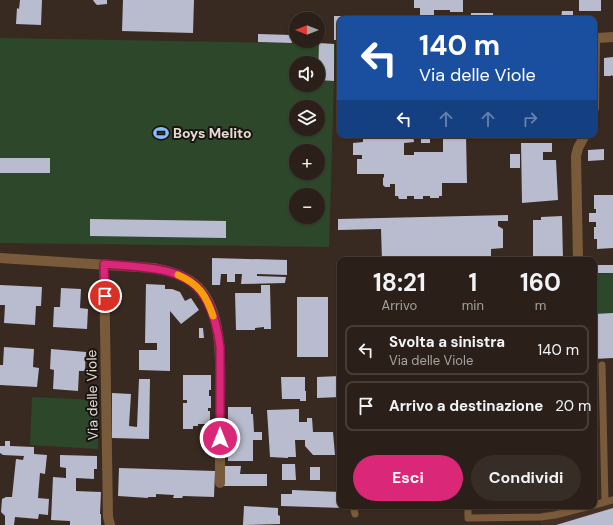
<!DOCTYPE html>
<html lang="it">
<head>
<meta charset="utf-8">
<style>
	:root { --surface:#2a2019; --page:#362d26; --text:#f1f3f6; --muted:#a5a3a2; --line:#463e38; --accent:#db2777 }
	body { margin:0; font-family:"DM Sans",sans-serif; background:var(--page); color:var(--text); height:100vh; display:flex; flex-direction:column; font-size:15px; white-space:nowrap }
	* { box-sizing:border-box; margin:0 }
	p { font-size:13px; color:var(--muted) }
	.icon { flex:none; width:22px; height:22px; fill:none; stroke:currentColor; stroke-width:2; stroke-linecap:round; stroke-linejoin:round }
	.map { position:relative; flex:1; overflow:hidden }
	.side { position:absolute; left:337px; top:257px; width:260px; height:252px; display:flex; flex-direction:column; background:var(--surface); border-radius:8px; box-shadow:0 1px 3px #0004,0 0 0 1px var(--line) }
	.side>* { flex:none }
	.top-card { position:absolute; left:337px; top:16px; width:260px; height:122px; border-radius:8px; box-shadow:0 1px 3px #0004,0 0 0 1px var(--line); background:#1a4fa0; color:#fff; overflow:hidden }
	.needle { width:26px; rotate:270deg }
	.buttons { position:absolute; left:289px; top:12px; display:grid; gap:8px }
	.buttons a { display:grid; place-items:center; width:36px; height:36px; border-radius:50%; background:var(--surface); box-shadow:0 1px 3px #0004,0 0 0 1px var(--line); font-size:20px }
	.pin { position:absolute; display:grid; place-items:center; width:34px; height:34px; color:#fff; margin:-17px; border:2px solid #fff; border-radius:50%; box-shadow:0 1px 4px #0007 }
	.me { position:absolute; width:44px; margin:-22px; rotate:0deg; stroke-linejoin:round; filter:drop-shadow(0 0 3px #0008) }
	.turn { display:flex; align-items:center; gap:14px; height:84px; padding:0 16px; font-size:18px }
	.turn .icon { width:52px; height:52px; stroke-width:2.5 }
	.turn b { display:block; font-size:28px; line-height:34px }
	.lanes { display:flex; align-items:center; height:38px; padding:0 16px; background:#0003; justify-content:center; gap:20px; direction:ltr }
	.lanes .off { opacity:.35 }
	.eta { display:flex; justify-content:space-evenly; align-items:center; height:68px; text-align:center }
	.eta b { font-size:24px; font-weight:700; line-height:28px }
	.cta { display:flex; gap:8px; margin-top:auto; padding:8px 16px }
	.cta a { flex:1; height:46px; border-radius:24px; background:var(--accent); color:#fff; font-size:16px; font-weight:700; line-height:46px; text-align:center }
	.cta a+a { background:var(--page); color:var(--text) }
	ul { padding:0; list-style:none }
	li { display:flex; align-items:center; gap:12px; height:50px; margin:0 8px 6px; padding:0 8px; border:2px solid var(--line); border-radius:8px }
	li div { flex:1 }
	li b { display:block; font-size:15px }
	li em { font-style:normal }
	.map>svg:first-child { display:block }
	.built { fill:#453124 }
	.green { fill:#2d472b; fill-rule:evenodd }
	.building { fill:#b9bbce }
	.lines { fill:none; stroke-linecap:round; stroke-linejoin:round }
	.lane { stroke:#795b3c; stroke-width:7 }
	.street { stroke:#795b3c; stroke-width:10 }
	.route-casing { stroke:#8e194d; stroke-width:10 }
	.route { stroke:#db2777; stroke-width:7 }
	.slow { stroke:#f59e0b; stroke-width:7 }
	.labels { text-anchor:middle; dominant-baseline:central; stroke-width:4; stroke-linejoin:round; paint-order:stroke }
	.poi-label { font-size:14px; font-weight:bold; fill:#e4dbd5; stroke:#1a1410; text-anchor:start }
	.street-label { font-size:14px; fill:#e4dbd5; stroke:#1a1410 }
</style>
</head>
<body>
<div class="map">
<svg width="613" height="525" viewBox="0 0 613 525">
	<rect width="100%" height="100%" fill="#382a21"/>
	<path class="built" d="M613 496V525H541L540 513 573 506H594V501Z"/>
	<path class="green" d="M0 38 335 44 329 247 0 243ZM296 63H318V85H296ZM296 107H318V129H296ZM296 151H318V173H296ZM296 195H318V217H296Z
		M613 273V314H594V274Z
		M32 397 98 400V449L30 445Z"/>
	<path class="building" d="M20 0H42L41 25 16 24 17 8 19 9Z
		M93 0H107V4L97 5 95 3Z
		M123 0H194L193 33 122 31Z
		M414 0H463V12H450V10H434V19H420V8H414Z
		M579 0H601V11H579Z
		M562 11H573V19H561Z
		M471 13H493V19H471Z
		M334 16H344V19H340V40H334Z
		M258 34 292 35V43L258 42Z
		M319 43 334 44V81L318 80Z
		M613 57V76L611 75V76H604V58Z
		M356 135H413L414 142 404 143V155H414V152H443V135H466L467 183H442V196H439V198H430V196H423V199H414V196H407V199H399L398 196H395V184H390V187H385L383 185V178L384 177V174H357V159H362V155H353V143L363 142V139H356Z
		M421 135H430V143H421Z
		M521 143H552V152H543V160H556L558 200 522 203Z
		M604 149V160L588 161V150Z
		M510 154H520V168H510Z
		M0 158H50V173H0Z
		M594 195H613V248L597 249V239H594V227H596V222H589V213H596V209H594Z
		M508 215V221H498V226L503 229V248L491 249V260H382L381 229 338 230V219Z
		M562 216 563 260 533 259V220H541V217Z
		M90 219 226 221V238L90 236Z
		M212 258 287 260V275L257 274V276L286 277 285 283 241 284 242 274H235V282H227V274H221L220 285H212Z
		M594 265H613V273H594Z
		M146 284 165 285V289H172L180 292 185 301 191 298 199 310 181 324 170 311V371L139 370V350H157V343H145Z
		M0 285 42 287 41 306H36L35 325 4 323 5 305H0Z
		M261 285H270L271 329H264V327L255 328V330H236L235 293H261Z
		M61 288 81 289 80 308 88 309 87 329 53 327 54 307H60Z
		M297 297H328V357H297Z
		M613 313V358L594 359V314Z
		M199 328H203L204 338H199Z
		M4 347 34 349 33 367 39 368 37 387 0 385V365H3Z
		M51 349 86 352 85 371H79L78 391 53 389 54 370 50 369Z
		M183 375H211V390H209V396H211V408H208V411H210V424H198V426H193V429H183V403H187V400H183Z
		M340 376V397L317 398V377Z
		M281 377H305V391H306V401H300V399H282Z
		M139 379H150L149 439 112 438V393L131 394 129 426 137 427Z
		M228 407H251V414H253L254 432H262V440H253V461H228Z
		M299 409V422H307V418H312L313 432H333L335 455H313L305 446V440H295L296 457H288V458L270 457 267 410Z
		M5 441H10V446L34 447V454L47 455 45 474 40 473 38 498 49 499 48 515 39 514 38 519 15 517 14 525H5V516L1 512 2 499 6 497H12L16 459 23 460 24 456 3 455 0 453V446H5Z
		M60 455 97 456V469H94V479L76 478V491L101 492 100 514H101V525H70V521L51 520 53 477 66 478V468L60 467Z
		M282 464H295L296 480H282Z
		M224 466H241L240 474H267V486H224Z
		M310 467H320V480H310Z
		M119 468 215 471 214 497 183 496 182 498H173L174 495 156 494V497H148V498L118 496Z
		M292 490 340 492V506H343V508L281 506V494H292Z
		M244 506 278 508V515L280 516V524L243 525Z
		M613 508V525H556Z"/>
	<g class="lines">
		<path class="lane" d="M602 365 605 502
			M594 505 613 500
			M353 506 355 514
			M468 506V518L541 517 555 515 590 506"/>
		<path class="street" d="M594 108 595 40 597 38 613 37
			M0 258 153 268C169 271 186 275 198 287 225 314 220 372 220 407 220 432 220 458 220 483
			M578 260 576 156 578 148 585 135
			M104 264 108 517 110 525"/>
	</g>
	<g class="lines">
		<defs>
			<path id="route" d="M105 296 104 264C173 270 209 266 220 347V438"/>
		</defs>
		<use href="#route" class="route-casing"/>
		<use href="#route" class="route"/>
		<path class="slow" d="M178 275C199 284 206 295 213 316"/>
	</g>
	<defs>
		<symbol id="stadium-bare" viewBox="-9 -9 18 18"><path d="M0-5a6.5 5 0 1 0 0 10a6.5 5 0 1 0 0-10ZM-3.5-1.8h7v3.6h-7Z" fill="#88bafc" stroke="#1a1410" stroke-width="2.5" paint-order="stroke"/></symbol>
	</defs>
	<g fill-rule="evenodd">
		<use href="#stadium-bare" x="150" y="122" width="22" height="22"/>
	</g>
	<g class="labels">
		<g class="poi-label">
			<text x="173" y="133">Boys Melito</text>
		</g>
		<g class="street-label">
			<text transform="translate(92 395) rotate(-91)">Via delle Viole</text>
		</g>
	</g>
</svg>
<div class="buttons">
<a><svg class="needle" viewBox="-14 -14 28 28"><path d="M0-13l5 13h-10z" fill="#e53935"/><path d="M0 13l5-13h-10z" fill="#a5a3a2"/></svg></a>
<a><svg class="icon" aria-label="sound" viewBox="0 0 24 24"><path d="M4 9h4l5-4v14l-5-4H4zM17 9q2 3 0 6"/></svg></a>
<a><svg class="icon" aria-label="layers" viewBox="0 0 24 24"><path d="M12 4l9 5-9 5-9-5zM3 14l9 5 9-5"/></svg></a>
<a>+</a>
<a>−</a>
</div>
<div class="pin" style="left:105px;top:296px;background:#d93025"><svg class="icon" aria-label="arrive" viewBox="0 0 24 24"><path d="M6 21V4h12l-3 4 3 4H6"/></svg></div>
<svg class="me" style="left:220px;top:438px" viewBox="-20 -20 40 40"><circle r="17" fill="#db2777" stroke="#fff" stroke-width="3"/><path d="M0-11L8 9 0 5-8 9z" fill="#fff"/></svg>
<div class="top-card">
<div class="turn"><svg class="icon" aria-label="left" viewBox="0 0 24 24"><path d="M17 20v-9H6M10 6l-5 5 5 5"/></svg><div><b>140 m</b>Via delle Viole</div></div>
<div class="lanes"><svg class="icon" aria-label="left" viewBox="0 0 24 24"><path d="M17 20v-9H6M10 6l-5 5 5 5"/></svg><svg class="icon off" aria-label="ahead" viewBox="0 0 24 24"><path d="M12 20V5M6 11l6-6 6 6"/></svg><svg class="icon off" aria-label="ahead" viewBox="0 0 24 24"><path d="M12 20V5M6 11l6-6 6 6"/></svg><svg class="icon off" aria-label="right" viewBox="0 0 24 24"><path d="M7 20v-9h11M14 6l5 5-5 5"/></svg></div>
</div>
<section class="side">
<div class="eta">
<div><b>18:21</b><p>Arrivo</p></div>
<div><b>1</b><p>min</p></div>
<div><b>160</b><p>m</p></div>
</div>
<ul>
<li><svg class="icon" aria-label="left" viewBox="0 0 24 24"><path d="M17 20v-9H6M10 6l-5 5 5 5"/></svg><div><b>Svolta a sinistra</b><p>Via delle Viole</p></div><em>140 m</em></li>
<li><svg class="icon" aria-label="arrive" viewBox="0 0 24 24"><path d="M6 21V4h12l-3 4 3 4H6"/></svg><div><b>Arrivo a destinazione</b></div><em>20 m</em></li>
</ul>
<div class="cta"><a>Esci</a><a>Condividi</a></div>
</section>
</div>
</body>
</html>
